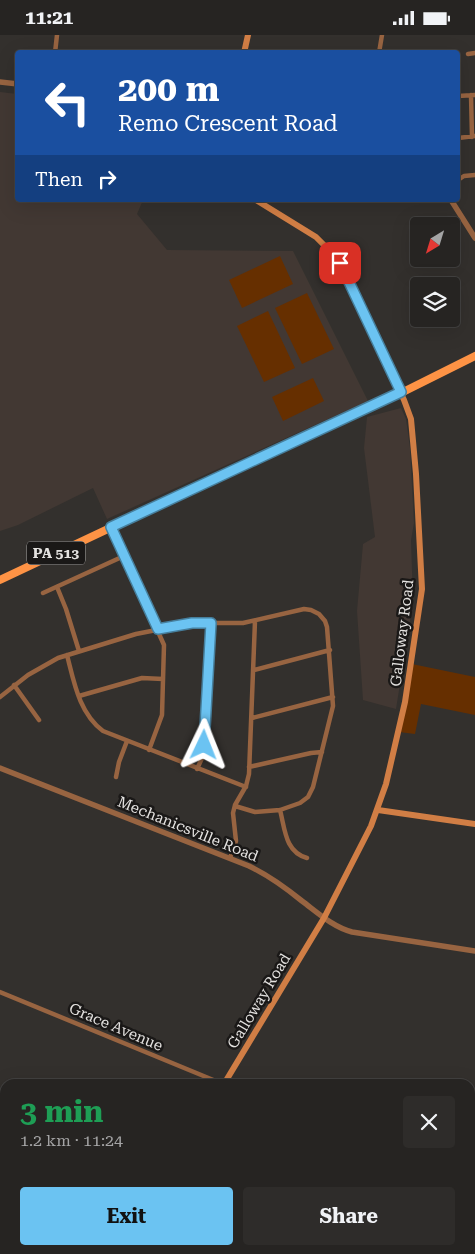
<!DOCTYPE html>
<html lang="en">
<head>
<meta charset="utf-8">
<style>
	:root { --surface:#262422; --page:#2e2c2a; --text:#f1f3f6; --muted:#a4a4a5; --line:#424140; --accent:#6bc3f2 }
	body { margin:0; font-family:"Roboto Serif",serif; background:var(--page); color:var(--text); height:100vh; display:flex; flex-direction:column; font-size:19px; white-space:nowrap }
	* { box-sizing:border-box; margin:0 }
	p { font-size:16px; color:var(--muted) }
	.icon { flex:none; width:28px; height:28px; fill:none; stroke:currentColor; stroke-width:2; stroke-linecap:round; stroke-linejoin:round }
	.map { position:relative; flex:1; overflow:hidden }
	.details { position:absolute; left:0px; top:1044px; width:475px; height:176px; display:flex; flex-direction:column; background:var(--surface); border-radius:15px 15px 0 0; box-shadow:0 5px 20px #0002,0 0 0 1px var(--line) }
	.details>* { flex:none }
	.banner { position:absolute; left:15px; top:15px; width:445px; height:152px; border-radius:5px; box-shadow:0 5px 20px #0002,0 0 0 1px var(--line); background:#1a4fa0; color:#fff; overflow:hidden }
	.needle { width:32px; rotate:218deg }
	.controls { position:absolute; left:410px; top:182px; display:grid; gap:10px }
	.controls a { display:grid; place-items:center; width:50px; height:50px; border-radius:5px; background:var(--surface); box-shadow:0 5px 20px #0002,0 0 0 1px var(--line); font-size:25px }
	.pin { position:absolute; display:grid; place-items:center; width:42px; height:42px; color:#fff; margin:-21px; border-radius:10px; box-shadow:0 2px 8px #0006 }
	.me { position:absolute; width:55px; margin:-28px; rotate:2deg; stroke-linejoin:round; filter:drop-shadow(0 0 4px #0008) }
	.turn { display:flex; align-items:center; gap:18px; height:105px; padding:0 20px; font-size:22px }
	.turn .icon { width:65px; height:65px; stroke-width:2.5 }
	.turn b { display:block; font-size:35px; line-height:42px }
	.then { display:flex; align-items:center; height:48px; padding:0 20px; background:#0003; gap:10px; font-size:19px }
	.round { display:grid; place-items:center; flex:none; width:52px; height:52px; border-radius:5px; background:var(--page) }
	.headline { display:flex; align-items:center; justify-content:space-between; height:85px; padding:0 20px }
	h1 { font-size:30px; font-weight:700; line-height:38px; color:#1e9e55 }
	.action { display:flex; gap:10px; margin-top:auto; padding:10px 20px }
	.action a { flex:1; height:58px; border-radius:5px; background:var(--accent); color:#111; font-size:20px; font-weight:700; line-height:58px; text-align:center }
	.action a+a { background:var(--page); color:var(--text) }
	.status { display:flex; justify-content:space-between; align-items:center; height:35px; padding:0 25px; background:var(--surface); direction:ltr }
	.status svg { height:14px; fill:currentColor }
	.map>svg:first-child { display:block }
	.built { fill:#423833 }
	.green { fill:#662f00 }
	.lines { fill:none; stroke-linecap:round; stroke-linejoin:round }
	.minor { stroke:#986441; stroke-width:4.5 }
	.tertiary { stroke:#986441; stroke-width:5.5 }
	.secondary { stroke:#d17e45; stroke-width:6 }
	.primary { stroke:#fe9345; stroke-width:8 }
	.route-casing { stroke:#467f9d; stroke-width:12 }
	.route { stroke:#6bc3f2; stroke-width:9 }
	.labels { text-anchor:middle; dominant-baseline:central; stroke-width:5; stroke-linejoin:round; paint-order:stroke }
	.shield { fill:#1a1817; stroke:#a7a5a4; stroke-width:1 }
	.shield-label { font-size:14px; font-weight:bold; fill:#e4e2e0 }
	.street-label { font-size:15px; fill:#e4e2e0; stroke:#1a1817 }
</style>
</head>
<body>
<div class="status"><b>11:21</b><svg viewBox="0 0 49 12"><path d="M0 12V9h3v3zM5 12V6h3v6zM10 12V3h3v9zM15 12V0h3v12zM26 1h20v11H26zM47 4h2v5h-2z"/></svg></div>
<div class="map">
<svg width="475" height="1219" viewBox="0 0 475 1219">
	<rect width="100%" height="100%" fill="#33302d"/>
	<path class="built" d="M0 57 17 59 18 165H143L137 179 167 215 293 216 368 366 107 484 93 453 18 490 0 496Z
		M401 373 406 384 410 413 414 488 411 505 413 567 396 674 363 665 357 576 363 509 375 502 364 413 367 382Z"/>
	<path class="green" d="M280 221 293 249 242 273 229 245Z
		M307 258 334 314 302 329 275 273Z
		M268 276 295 333 264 347 237 291Z
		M313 343 324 366 283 386 272 362Z
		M412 629 475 642V680L421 669 415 699 399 697Z
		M475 1158V1202L469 1219H453L454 1215H470V1172Z"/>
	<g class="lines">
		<path class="minor" d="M55 18 57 0
			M379 18 382 0
			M468 19 475 18
			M471 60 472 102
			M458 61 475 60
			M458 103 475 101
			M458 145 464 141 475 140
			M111 492 164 610 162 680 149 715
			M57 552 66 574 79 616
			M43 558 124 521
			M67 620C74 647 79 678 103 696L246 752
			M254 635 330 615
			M14 650 39 685
			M79 661 142 643 163 644
			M0 662 28 640 58 623 136 599 192 588H243L304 574 311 575 319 579 325 586 327 592 333 671 313 752 308 762 300 768 280 775 255 777 235 771
			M252 683 333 662
			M249 732 311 718 322 717
			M197 734 203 721 204 710 211 588
			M116 742 119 727 127 706
			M280 775C285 794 285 817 307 823
			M230 823 236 806 233 778 235 770 246 751 249 739 255 586
			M0 957 223 1049
			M113 1215 117 1219"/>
		<path class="tertiary" d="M0 47 18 49
			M451 165 475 203
			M0 733 249 831C268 840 286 853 302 866 318 878 333 892 352 897L475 916"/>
		<path class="secondary" d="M244 18 248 0
			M378 775 475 789
			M224 1049 324 883 371 791 386 749 405 667 422 554 416 439 411 384 404 365 346 240 333 219 316 202 256 165
			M125 1219 127 1215"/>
		<path class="primary" d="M0 545 362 374 399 359 475 321"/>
	</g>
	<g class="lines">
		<defs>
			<path id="route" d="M204 710 211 588H192L158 594 111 492 401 357 340 228"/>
		</defs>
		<use href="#route" class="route-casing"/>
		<use href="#route" class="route"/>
	</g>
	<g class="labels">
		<rect class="shield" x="27" y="506.5" width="58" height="23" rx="4"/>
		<g class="shield-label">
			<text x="56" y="518">PA 513</text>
		</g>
		<g class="street-label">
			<text transform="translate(402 598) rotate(-83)">Galloway Road</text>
			<text transform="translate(188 794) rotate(22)">Mechanicsville Road</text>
			<text transform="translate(259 966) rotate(-59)">Galloway Road</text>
			<text transform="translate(116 992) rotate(23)">Grace Avenue</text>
		</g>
	</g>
</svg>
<div class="controls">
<a><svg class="needle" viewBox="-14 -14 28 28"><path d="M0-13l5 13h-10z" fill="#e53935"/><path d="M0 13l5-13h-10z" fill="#a4a4a5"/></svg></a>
<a><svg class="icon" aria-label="layers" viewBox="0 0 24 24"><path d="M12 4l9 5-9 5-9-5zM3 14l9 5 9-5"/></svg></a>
</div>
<div class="pin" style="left:340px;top:228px;background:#d93025"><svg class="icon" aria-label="arrive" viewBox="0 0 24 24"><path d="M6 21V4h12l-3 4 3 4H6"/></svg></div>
<svg class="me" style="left:204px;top:710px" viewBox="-20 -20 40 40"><path d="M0-17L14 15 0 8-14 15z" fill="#6bc3f2" stroke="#fff" stroke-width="4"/></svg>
<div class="banner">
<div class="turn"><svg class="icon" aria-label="left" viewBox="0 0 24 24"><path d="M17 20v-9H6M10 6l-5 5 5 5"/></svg><div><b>200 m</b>Remo Crescent Road</div></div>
<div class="then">Then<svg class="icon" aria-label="right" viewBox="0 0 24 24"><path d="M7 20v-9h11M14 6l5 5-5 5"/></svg></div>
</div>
<section class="details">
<div class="headline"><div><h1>3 min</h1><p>1.2 km · 11:24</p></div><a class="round"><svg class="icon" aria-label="close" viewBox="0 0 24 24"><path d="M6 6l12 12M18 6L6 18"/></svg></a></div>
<div class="action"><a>Exit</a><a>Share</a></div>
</section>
</div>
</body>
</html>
